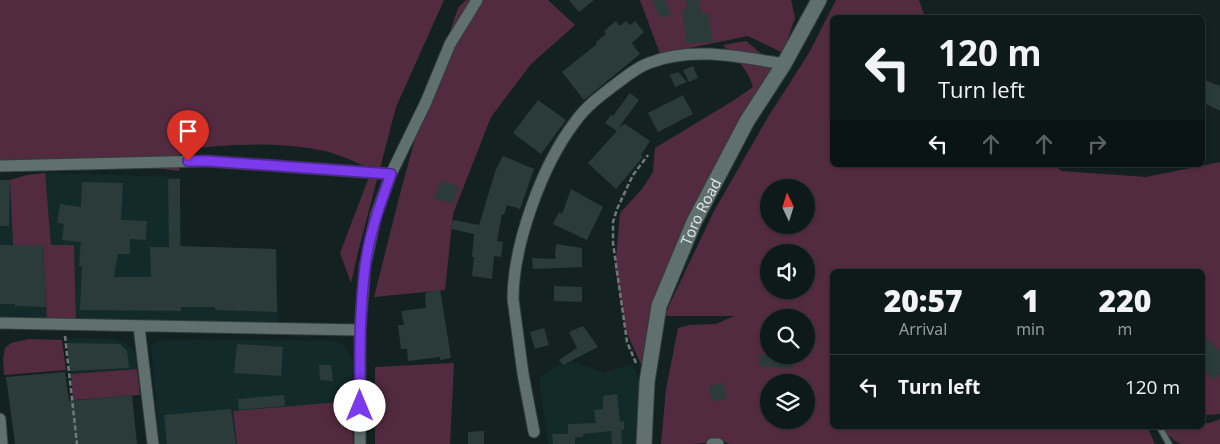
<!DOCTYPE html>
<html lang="en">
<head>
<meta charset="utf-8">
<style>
	:root { --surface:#0e1a19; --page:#172322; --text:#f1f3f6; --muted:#9ba1a2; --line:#2e3838 }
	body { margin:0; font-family:"Open Sans",sans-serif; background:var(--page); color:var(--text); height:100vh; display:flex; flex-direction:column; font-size:19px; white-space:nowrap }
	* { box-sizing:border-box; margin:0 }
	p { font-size:16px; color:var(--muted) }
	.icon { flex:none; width:28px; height:28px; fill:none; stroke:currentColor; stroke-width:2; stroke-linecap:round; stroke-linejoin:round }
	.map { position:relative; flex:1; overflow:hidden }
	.panel { position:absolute; left:830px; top:269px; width:375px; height:160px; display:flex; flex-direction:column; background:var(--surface); border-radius:8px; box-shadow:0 1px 4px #0004,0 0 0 1px var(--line) }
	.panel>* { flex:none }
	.guide { position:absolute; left:830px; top:15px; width:375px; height:152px; border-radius:8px; box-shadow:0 1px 4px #0004,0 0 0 1px var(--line); background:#0e1a19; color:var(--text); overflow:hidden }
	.needle { width:32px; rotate:356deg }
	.controls { position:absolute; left:760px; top:179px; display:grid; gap:10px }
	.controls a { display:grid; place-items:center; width:55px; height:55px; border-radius:50%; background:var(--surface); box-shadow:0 1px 4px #0004,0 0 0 1px var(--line); font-size:25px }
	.pin { position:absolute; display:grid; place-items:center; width:42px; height:42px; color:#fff; margin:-51px -21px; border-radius:50% 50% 50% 0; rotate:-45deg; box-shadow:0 0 5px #0007 }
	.pin .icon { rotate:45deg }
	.me { position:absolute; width:55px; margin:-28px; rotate:0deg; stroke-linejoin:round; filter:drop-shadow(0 0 4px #0008) }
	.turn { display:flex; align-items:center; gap:18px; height:105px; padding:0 25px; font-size:22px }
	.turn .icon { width:65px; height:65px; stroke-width:2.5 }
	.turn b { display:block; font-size:35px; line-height:42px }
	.lanes { display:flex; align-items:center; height:48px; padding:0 25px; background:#0003; justify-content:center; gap:25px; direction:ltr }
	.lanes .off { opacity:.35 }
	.eta { display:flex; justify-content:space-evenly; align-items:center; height:85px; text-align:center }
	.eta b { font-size:30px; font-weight:800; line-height:35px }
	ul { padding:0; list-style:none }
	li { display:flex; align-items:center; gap:15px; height:65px; padding:0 25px; border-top:1px solid var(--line) }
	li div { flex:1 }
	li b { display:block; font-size:19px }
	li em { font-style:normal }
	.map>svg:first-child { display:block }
	.built { fill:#122b2a }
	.green { fill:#532b40; fill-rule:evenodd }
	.building { fill:#2b3b3a }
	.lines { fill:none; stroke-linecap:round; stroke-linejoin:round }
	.lane-casing { stroke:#323c3c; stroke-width:8 }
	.street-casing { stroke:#323c3c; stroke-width:13 }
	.secondary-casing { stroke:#323c3c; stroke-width:17 }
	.path { stroke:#6d7a79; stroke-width:2.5; stroke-dasharray:5 2.5; stroke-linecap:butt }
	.lane { stroke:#5f706f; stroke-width:5.5 }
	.street { stroke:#5f706f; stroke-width:11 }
	.secondary { stroke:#5f706f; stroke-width:15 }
	.route-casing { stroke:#51269a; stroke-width:12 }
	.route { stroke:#7c3aed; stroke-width:9 }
	.labels { text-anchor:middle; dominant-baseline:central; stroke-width:5; stroke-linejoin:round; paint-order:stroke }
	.street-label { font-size:15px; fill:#e0eae9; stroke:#132221 }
</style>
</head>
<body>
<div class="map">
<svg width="1220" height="444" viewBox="0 0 1220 444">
	<rect width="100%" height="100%" fill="#132221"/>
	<path class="built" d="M45 173 179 177 182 247 276 249 278 327 76 323 74 246 51 245Z
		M0 180H10L13 245H43L47 321 0 322Z
		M67 338 113 339 126 343 135 352 137 369 71 374Z
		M172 339 336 341 345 346 353 362 351 401 233 411 237 444H160L151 345 162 340Z
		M568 360 604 373 629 365 633 366 641 382 640 444H548L539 377Z"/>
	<path class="green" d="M0 0H444L396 107 359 248 351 283 340 253 372 169C357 163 341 155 325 151 277 141 229 144 180 150L179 171 146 167 0 170Z
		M466 0H548L575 25 531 64 491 117 453 214 445 290 374 297 401 190 421 117 458 8Z
		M640 0H791L795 18 783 53 748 36 660 54Z
		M836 0H919L925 17 832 18V165H1053L1062 171 1146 177 1220 162V414L1203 415 1202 271H832V426H1147L1155 444H730L722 441 694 444H661L666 389 678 328 689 325 716 324 734 316H664L714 211 768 117 809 53ZM769 188H806V225H769ZM769 252H806V290H769ZM769 318H806V355H769ZM769 382H806V420H769Z
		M746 41 781 70 704 207 661 307 645 373 626 331 615 269 620 213 642 189 653 172 655 148 731 102 753 87C748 69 736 58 723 45Z
		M45 173 51 245H74L76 323 47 321 43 245H13L10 180 27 175Z
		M29 339 62 340 66 370 4 375 3 359 5 348 11 343Z
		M454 363 450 444H375V367Z
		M137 369 140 395 73 400 71 374Z
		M351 401 353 444H237L233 411Z
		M1220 419V444H1181L1175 441 1160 426H1202L1203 423H1210Z"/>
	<path class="building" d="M569 0H594L579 12Z
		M652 0H665L671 15 660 18Z
		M686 0H699L702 14 708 13 713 42 686 43 682 10 687 8Z
		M616 21 620 26 626 21 630 25 635 21 644 32 632 43 640 54 584 100 562 72 597 44 596 42 606 34 604 31Z
		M693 66 698 78 689 82 683 70Z
		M678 72 687 82 675 87 670 75Z
		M1202 79 1220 86V111L1202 102Z
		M630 93 639 100 619 127 625 124 650 141 641 155 643 157 616 189 588 163 617 131 605 123 611 115 613 116Z
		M683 95 693 114 658 132 648 113Z
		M538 100 566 120 541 154 513 133Z
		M503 156 534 169 520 209 507 205 504 215 502 214 497 241 503 242 501 257 494 256 492 279 472 276 474 257H472L474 234 451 229 453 220 479 225 496 169Z
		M168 179H180V246L276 249 277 312 215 310V307H181V311L80 310 82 266H79L81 242 62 240 64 224 57 223 60 204 81 207 82 182 123 183 121 220 147 221 146 240 130 239V254H118L114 277H151L150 247H169Z
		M0 180H10L9 226H0Z
		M441 180 459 187 453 204 434 198Z
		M571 189 603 207 587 240 553 224 559 212 562 214Z
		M556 244 582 248V267L533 269 532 258 555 259Z
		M0 245H43L46 307 15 306V304H0Z
		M554 286 582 287V302L554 301Z
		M440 289 451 358 440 360V357L408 361 407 349H401L398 325H404L401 311 426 308 425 293Z
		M583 326 598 347 563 365 559 360 577 348 569 332Z
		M544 328 549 345 535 349 530 332Z
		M1209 340 1220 351V374L1214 380 1202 370V346Z
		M67 343 120 344 127 351 129 368 70 371Z
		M237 344 283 347 281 376 234 373Z
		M760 355H793L792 369 759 366Z
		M319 365H331L333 381 320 380Z
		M65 372 69 401 132 395 137 444H15L6 377Z
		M723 383 727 399 712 401 708 386Z
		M617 394 620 422 624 421V430H621L622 444H612L611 431 583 434V437H575V444H553L552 434H568V424L596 423 594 410 603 409V396Z
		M284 395 285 406 239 410 238 399Z
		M231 409 236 444H167L164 415Z
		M484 431V444H468V432Z"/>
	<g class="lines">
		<defs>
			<path id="lane" d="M1159 426 1169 444"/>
			<path id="street" d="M0 166 207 161 391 174
				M0 323 360 330
				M139 327 153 444
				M0 419 2 444
				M534 432 523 374 513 299C513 245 542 165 575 122 587 105 604 93 620 81 629 74 638 67 649 63 693 46 740 57 784 64
				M360 444V330L365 266 376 215 391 174 426 102 450 44 477 0
				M712 444H718"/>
			<g id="secondary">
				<path id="s1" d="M644 444 647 382 659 306 694 222 747 121 784 64 819 0"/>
			</g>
		</defs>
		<use href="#lane" class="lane-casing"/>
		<use href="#street" class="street-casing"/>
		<use href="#secondary" class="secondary-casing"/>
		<path class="path" d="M65 336 77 444
			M636 363 627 342 613 243V222L617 209 633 175 648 155"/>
		<use href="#lane" class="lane"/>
		<use href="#street" class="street"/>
		<use href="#secondary" class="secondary"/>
	</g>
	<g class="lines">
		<defs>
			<path id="route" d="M188 161H207L391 174C380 204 369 235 365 267 359 313 360 360 360 406"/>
		</defs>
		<use href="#route" class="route-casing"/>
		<use href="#route" class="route"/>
	</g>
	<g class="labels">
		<g class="street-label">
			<text stroke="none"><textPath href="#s1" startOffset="242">Toro Road</textPath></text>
		</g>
	</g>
</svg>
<div class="controls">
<a><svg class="needle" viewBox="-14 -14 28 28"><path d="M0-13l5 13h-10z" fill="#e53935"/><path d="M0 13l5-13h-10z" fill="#9ba1a2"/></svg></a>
<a><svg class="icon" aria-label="sound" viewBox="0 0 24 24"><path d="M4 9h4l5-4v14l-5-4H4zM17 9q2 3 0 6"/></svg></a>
<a><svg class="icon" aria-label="search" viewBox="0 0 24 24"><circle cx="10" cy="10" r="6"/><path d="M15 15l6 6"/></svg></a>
<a><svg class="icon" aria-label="layers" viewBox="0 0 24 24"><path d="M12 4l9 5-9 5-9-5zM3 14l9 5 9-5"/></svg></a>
</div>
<div class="pin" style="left:188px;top:161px;background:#d93025"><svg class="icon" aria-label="arrive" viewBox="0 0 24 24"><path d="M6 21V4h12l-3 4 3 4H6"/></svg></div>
<svg class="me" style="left:360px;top:406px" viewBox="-20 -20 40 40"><circle r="19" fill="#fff"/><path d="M0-13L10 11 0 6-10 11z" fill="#7c3aed"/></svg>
<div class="guide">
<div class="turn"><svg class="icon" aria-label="left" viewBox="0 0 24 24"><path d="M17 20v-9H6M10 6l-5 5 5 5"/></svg><div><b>120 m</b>Turn left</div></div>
<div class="lanes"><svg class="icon" aria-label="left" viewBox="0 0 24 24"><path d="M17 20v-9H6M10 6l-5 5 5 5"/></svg><svg class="icon off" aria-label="ahead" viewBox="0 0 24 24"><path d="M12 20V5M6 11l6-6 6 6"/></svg><svg class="icon off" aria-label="ahead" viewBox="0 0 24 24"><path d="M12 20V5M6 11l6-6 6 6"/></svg><svg class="icon off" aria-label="right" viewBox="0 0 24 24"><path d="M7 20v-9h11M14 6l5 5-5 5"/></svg></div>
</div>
<section class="panel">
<div class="eta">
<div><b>20:57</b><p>Arrival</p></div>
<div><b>1</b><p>min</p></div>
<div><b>220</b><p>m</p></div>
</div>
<ul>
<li><svg class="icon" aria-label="left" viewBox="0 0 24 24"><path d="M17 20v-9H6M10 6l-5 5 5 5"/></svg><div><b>Turn left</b></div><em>120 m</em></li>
</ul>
</section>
</div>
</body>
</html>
